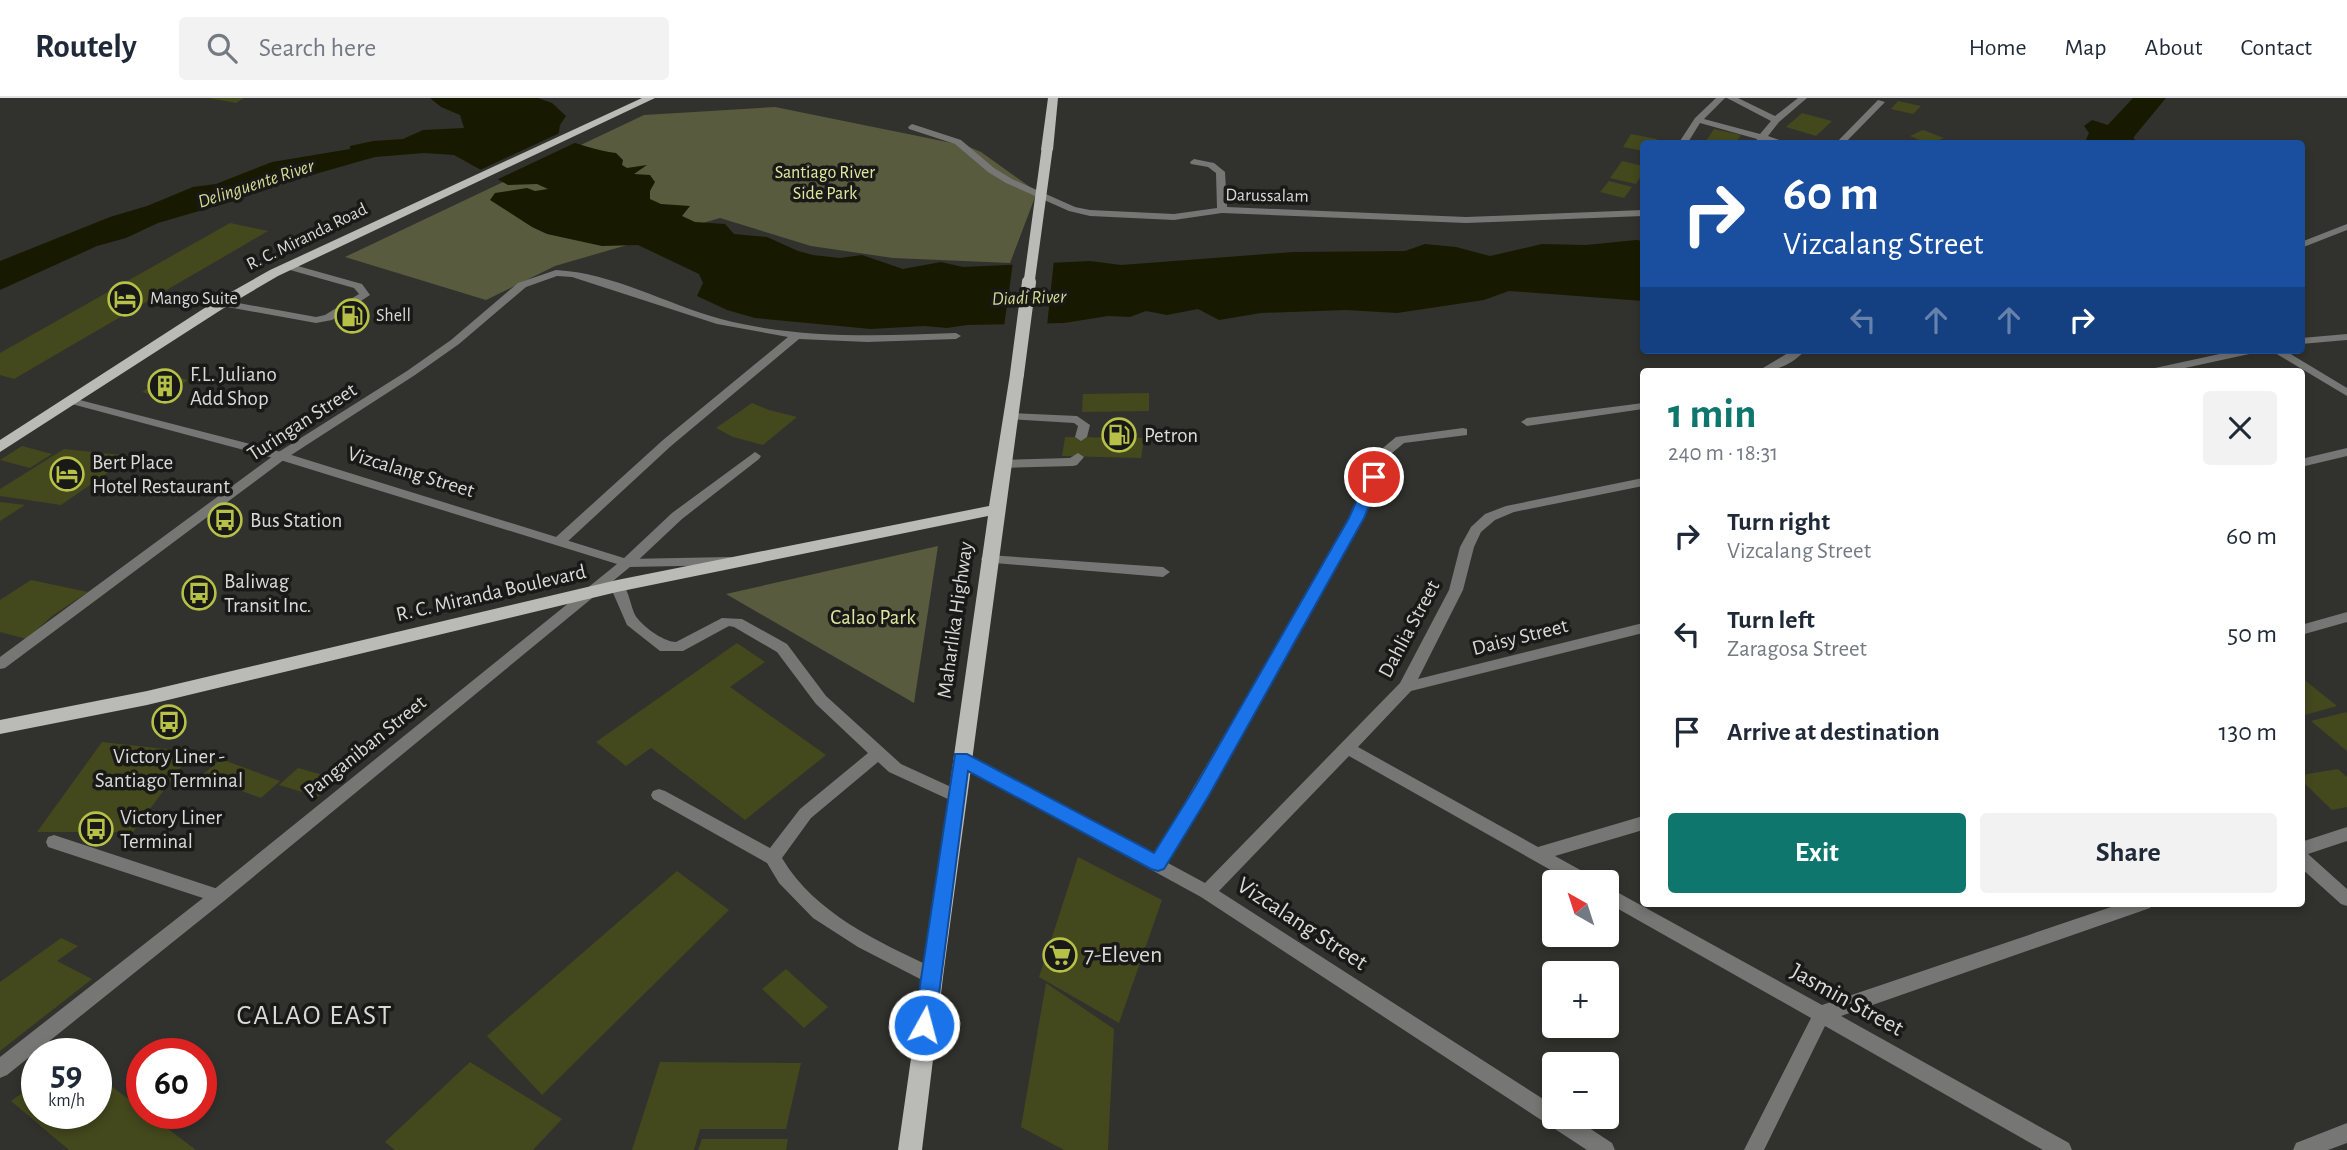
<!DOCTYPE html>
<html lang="en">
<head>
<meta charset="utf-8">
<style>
	:root { --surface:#fff; --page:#f2f2f3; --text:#1f2937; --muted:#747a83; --line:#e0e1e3; --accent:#0f766e }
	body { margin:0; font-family:"Alegreya Sans",sans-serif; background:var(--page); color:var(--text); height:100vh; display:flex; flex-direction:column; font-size:26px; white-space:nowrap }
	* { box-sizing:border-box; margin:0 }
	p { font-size:23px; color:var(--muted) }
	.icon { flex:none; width:38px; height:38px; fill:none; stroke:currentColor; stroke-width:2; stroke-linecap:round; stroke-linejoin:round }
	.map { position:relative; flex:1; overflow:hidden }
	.panel { position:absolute; left:1640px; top:270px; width:665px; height:539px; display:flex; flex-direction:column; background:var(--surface); border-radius:7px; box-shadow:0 4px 10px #0003 }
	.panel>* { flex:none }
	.guide { position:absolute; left:1640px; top:42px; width:665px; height:214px; border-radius:7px; box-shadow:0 4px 10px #0003; background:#1a4fa0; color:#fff; overflow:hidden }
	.needle { width:46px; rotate:321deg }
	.controls { position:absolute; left:1542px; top:772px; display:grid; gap:14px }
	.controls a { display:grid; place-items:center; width:77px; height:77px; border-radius:7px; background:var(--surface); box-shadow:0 4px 10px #0003; font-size:35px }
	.speed { position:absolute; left:21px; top:940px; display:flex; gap:14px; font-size:35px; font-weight:700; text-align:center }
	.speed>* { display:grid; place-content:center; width:91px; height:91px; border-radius:50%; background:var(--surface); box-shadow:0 4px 10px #0003; line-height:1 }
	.speed small { font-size:18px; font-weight:400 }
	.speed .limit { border:10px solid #d22; background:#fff; color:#111 }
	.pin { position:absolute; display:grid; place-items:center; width:60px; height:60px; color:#fff; margin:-30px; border:4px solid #fff; border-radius:50%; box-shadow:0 2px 7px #0007 }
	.me { position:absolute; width:77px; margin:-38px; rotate:7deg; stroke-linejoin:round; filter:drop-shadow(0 0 5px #0008) }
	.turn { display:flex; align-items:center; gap:24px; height:147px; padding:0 28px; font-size:32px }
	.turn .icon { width:91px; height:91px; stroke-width:2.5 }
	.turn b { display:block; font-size:49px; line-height:60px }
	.lanes { display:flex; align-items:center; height:66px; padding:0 28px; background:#0003; justify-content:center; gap:35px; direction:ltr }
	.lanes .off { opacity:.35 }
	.round { display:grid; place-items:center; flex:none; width:74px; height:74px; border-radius:7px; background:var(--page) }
	.headline { display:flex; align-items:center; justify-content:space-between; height:119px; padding:0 28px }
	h1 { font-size:42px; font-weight:700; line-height:52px; color:var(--accent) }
	.button { display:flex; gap:14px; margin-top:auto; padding:14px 28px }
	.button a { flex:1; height:80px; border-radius:7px; background:var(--accent); color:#fff; font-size:28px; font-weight:700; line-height:80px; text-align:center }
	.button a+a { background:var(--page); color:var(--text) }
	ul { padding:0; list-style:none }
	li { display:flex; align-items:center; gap:21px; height:98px; padding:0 28px }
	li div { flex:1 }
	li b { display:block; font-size:26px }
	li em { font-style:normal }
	header { display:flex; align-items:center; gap:42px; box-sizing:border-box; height:98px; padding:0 35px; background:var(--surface); border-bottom:2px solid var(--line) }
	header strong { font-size:33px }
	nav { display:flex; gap:38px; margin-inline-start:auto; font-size:24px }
	.search { width:490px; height:63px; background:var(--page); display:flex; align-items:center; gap:18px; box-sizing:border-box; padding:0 24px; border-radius:7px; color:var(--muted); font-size:26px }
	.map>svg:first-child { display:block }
	.green { fill:#585b3e }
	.water { fill:#181a00 }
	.pier { fill:#31322d }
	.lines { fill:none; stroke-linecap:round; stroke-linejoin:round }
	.river { fill:#181a00; fill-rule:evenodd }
	.building { fill:#44481d }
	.service { fill:#767674; fill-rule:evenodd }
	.minor { fill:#767674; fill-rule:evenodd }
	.tertiary { fill:#767674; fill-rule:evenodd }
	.primary { fill:#babab6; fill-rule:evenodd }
	.primary-bridge-far1 { stroke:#babab6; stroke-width:11 }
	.primary-bridge { stroke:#babab6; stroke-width:14 }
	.route { fill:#1a73e8; stroke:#114b97; stroke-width:2 }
	.labels { text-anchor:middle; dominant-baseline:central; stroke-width:7; stroke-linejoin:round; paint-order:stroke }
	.far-park-label { font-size:18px; fill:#e0e8a0; stroke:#191917 }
	.far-street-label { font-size:18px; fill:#d9d9d6; stroke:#191917 }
	.far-poi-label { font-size:18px; fill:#d9d9d6; stroke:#191917; text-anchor:start }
	.far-water-label { font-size:19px; font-style:italic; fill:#d3db93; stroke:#191917 }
	.poi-label { font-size:21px; fill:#d9d9d6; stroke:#191917; text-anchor:start }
	.street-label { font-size:21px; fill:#d9d9d6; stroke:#191917 }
	.park-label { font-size:21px; fill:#e0e8a0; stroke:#191917 }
	.near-street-label { font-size:24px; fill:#d9d9d6; stroke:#191917 }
	.near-poi-label { font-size:24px; fill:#d9d9d6; stroke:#191917; text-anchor:start }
	.near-quarter-label { font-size:28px; letter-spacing:2px; fill:#d9d9d6; stroke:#191917 }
</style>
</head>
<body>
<header>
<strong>Routely</strong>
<div class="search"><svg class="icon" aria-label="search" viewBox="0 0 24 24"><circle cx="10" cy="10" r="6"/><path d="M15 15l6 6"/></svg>Search here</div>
<nav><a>Home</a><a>Map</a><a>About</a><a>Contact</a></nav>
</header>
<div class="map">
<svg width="2347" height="1052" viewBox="0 0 2347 1052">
	<rect width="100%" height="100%" fill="#31322d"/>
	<path class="green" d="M775 9 967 48 981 54 1037 94 1010 165 893 160 811 148 720 120 555 168 486 202 345 159 644 17Z
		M938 448 914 605 726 496Z"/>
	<path class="water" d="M430 0H538L552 5 566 18 560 27 558 40C578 45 597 53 616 55L623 62 622 67 627 70 647 67 634 76 650 77 655 84 650 93V101L661 106 690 108 682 118 695 124 725 126 734 136 767 139 798 153 813 157 840 160 862 157 903 171 941 164 963 169 1090 163 1121 167 1293 154 1405 153 1425 146 1456 149 1490 158 1542 146 1586 147 1636 142 1643 143V203L1509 193 1484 202 1397 215 1346 212 1261 215 1219 222 1198 211 1167 217 1146 213 1130 219 1108 218 1064 225 967 227 947 230 924 228 871 231 755 220 727 212 697 198 703 185 699 176 638 147 602 148 547 136 532 129 490 102 495 95 527 90 535 93 548 91 537 86 508 87 454 57 424 55 375 59 259 92 237 102 158 125 126 140 97 148 0 192V163L110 119 147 108 193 89 216 86 272 64 350 51V48L373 43 403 41 423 32 464 30 460 17 441 9Z
		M2092 22 2130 34 2137 45H2080L2085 44 2089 35 2084 28Z"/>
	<path class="pier" d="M564 33 562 38 581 42 494 83 478 73Z
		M1054 162 1047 228 1004 229 1013 164Z"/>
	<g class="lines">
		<path class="river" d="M2133 0H2166L2128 46H2090Z"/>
	</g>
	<path class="building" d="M209 0H244L236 5Z
		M1898 3 1921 8 1913 16 1891 11Z
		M1802 15 1832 23 1816 38 1786 29Z
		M1714 31 1741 37 1735 46H1704Z
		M1923 32 1944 40 1929 46 1910 38Z
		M1631 36 1657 41 1654 46H1643V53L1623 49Z
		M1622 63 1643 68V75L1636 86 1610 80Z
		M1609 83 1632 89 1624 100 1600 94Z
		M230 125 268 133 14 281 0 277V255Z
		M167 277 188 282 161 300 142 294Z
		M1149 295V313L1082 314 1083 296Z
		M752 305 769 312 797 319 763 347 733 339 716 330Z
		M1065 339 1144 340 1141 360 1062 358Z
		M22 348 52 356 30 370 0 362Z
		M64 351 132 358 61 407 0 398V391Z
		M0 404 25 407 0 423Z
		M31 482 88 494 52 518 27 541 0 534V502Z
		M737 545 765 564 730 589 826 657 745 722 651 650 626 668 596 644Z
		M2301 579 2337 608 2301 618Z
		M2346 614 2347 615V653L2311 623Z
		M102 644 192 654 133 734H37Z
		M221 661 280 683 261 700 201 678Z
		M298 670 337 681 318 699 279 687Z
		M2338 671 2347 679V709L2332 712 2301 682V677Z
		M1078 759 1162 802 1119 925 1039 879Z
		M677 773 729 812 542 997 487 938Z
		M61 840 78 848 57 863 92 881 0 953V884Z
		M786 871 828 909 804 930 762 891Z
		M1046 885 1114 931 1108 1052H1064L1021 1029Z
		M470 964 562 1021 533 1052H395L385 1044Z
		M660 964 801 965 786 1031H700L694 1052H632Z
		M96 977 142 1011V1015H147L196 1052H69L11 1003 37 984V1015H96Z
		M702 1041H788L786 1052H698Z"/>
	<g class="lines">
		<path class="service" d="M287 165 362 186 370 197 332 222 316 225 222 208 217 205 222 202 316 219 325 217 359 196 354 190 283 170 282 168Z
			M1010 315 1077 318 1090 327 1087 339 1081 343 1075 339 1078 328 1074 325 1006 321V317Z
			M1078 355 1084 359 1077 367 1073 368 1002 370 996 366 1002 362 1070 360Z
			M617 483C631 488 629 511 638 521 646 531 665 544 676 544L722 520 742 521 787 546 826 598 901 666 962 694 964 698 962 702 956 704 950 702 889 674 878 664 811 720 782 760C815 816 879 844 936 871L939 877 936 883 930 885 924 883 858 849 813 820 779 785 767 765 653 701 651 697 653 693 659 691 665 693 770 750 800 711 868 655 816 606 777 554 734 529 729 528 683 553H660L627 527 610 488Z
			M54 737 218 791 224 793 226 798 224 803 218 805 48 749 46 744 48 739Z"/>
		<path class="minor" d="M1716 0H1725L1704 21 1760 36 1771 23 1727 0H1738L1775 18 1798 0H1807L1779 24 1768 38 1790 46 1764 43 1762 46H1756L1757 41 1700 25 1687 46H1678L1695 20Z
			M1878 2 1885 4 1844 46H1835Z
			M912 26 961 42 994 70 1012 81 1075 109 1090 112 1174 116 1217 110 1216 75 1208 69 1191 66 1190 64 1194 61 1214 65 1225 74 1227 109 1466 119 1643 112V118L1466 125 1222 115 1174 122 1090 118 1069 113 1006 85 988 74 955 46 909 31 908 29Z
			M2347 126V132L2301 150V144Z
			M556 172C613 175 666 206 721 221 797 241 877 238 956 235L961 238 956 241 867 244 799 241 671 348 566 445 561 446 554 442 556 439 663 342 788 239 717 226 572 179 557 178 526 189 459 246 415 277 285 361 5 570 0 571V559L277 355 407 273 451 242 518 185Z
			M2347 236V242L2301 246V240Z
			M1793 252H1806C1792 266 1778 273 1758 273Z
			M2238 252H2260L2254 255 2171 273H2149L2155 270Z
			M2270 252H2284L2347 290V298Z
			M1643 305V311L1527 328 1521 324 1527 320Z
			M1463 330 1467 331V337L1404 345 1386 360 1363 420 1168 765 1205 785 1400 585 1449 492 1460 449 1471 429 1485 416 1506 408 1643 380V388L1514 414 1495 422 1481 434 1474 449 1463 492 1418 581 1643 525V535L1411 593 1358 649 1538 749 1643 718V732L1555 758 1593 779 1595 784H1572L1349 658 1219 793 1554 1008V1018H1571L1612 1045 1615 1052H1587L1201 799 956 665 953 661 956 657 961 655 966 657 1154 757 1351 420 1377 355 1396 339Z
			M2347 350V358L2301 369V361Z
			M755 354 761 358 759 361 682 421 632 468H622L620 465 622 462 672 415Z
			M988 457 1163 469 1170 474 1163 479 983 464 981 461 983 458Z
			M2347 514V524L2301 537V527Z
			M2347 729V743L2308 756 2347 791V808L2341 806 2301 770V744Z
			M1606 788 1822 907 2123 805H2153L2150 810 1841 918 2069 1045 2072 1052H2043L1825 928 1764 1052H1744L1811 920 1606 804Z
			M2347 1025V1045L2328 1052H2293L2296 1045Z"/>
		<path class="tertiary" d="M72 300 285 355 627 461 730 459 737 463 730 467 630 469 224 803 7 977 0 980V959L212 793 617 466 277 361 68 305 66 303Z"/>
		<path class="primary" d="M642 0H655L278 178 227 208 0 354V342L217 202 270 172Z
			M1048 0H1058L1053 52 1047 55 1041 52Z
			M1017 272 1024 276 944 871 922 1052H898L988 418 617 494 147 607 0 636V622L147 593 617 482 989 408 1010 276Z"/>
		<path class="primary-bridge-far1" d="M1029 185 1047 52"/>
		<path class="primary-bridge" d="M1017 276 1029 184"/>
	</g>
	<path class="route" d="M1374 374 1381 379 1364 420 1208 699 1164 771 1158 773 1151 771 968 673 935 927 932 934 924 937 917 934 914 927 955 656H967L1154 755 1195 689 1349 420 1367 379Z"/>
	<defs>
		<symbol id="hotel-ring" viewBox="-11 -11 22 22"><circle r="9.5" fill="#191917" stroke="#b8c147" stroke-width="1.5"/><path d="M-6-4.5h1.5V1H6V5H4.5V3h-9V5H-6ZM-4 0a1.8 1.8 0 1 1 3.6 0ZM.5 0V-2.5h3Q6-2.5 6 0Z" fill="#b8c147"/></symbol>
		<symbol id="fuel-ring" viewBox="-11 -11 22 22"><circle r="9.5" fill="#191917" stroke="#b8c147" stroke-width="1.5"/><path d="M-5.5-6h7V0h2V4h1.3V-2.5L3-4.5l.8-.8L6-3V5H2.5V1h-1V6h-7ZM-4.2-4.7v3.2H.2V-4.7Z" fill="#b8c147"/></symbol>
		<symbol id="building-ring" viewBox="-11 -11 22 22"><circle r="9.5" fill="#191917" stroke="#b8c147" stroke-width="1.5"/><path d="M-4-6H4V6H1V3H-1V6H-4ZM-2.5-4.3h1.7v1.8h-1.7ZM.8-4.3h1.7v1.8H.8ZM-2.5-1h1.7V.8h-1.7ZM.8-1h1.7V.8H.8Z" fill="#b8c147"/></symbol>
		<symbol id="bus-ring" viewBox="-11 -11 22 22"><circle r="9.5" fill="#191917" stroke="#b8c147" stroke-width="1.5"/><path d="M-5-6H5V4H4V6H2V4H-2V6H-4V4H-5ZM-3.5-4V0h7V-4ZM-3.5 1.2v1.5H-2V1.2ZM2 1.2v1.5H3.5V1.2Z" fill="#b8c147"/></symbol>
		<symbol id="supermarket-ring" viewBox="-11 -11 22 22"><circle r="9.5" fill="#191917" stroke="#b8c147" stroke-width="1.5"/><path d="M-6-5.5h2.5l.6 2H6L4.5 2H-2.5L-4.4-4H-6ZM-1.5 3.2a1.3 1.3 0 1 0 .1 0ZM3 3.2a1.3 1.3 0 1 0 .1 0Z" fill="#b8c147"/></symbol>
	</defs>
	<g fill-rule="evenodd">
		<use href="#hotel-ring" x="106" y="182" width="38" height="38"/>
		<use href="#fuel-ring" x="333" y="199" width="38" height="38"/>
		<use href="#building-ring" x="146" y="269" width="38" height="38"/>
		<use href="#fuel-ring" x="1100" y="318" width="38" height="38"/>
		<use href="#hotel-ring" x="48" y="357" width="38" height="38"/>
		<use href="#bus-ring" x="206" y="403" width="38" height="38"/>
		<use href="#bus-ring" x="180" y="476" width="38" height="38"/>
		<use href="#bus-ring" x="150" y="605" width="38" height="38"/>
		<use href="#bus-ring" x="77" y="712" width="38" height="38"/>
		<use href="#supermarket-ring" x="1041" y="838" width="38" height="38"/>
	</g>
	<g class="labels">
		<g class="far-park-label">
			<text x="825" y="75">Santiago River<tspan x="825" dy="21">Side Park</tspan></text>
		</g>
		<g class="far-street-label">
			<text transform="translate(1267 98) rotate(1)">Darussalam</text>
			<text transform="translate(307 139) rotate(-26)">R. C. Miranda Road</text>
		</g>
		<g class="far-poi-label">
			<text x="150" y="201">Mango Suite</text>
			<text x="376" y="218">Shell</text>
		</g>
		<g class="far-water-label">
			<text transform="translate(256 86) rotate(-18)">Delinguente River</text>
			<text transform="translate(1029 200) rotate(-2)">Diadi River</text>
		</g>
		<g class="poi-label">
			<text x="190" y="276">F.L. Juliano<tspan x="190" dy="24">Add Shop</tspan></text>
			<text x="1144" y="337">Petron</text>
			<text x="92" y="364">Bert Place<tspan x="92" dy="24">Hotel Restaurant</tspan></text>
			<text x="250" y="422">Bus Station</text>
			<text x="224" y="483">Baliwag<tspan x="224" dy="24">Transit Inc.</tspan></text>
			<text x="169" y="658" text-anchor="middle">Victory Liner -<tspan x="169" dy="24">Santiago Terminal</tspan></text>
			<text x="120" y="719">Victory Liner<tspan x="120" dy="24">Terminal</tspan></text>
		</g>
		<g class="street-label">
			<text transform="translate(302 324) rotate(-33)">Turingan Street</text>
			<text transform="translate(411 374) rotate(17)">Vizcalang Street</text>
			<text transform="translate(491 495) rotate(-13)">R. C. Miranda Boulevard</text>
			<text transform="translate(955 522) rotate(-82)">Maharlika Highway</text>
			<text transform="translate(1409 531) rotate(-62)">Dahlia Street</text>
			<text transform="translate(1520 539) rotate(-14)">Daisy Street</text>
			<text transform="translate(365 649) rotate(-39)">Panganiban Street</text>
		</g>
		<g class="park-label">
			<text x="873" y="519">Calao Park</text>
		</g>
		<g class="near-street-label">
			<text transform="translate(1302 826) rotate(33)">Vizcalang Street</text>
			<text transform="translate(1847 902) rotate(29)">Jasmin Street</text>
		</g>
		<g class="near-poi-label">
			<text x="1084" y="857">7-Eleven</text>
		</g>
		<g class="near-quarter-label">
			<text x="315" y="918">CALAO EAST</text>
		</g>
	</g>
</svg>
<div class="controls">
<a><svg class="needle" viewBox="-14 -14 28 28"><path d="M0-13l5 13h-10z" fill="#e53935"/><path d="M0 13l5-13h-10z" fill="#747a83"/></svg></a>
<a>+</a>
<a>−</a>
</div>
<div class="speed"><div>59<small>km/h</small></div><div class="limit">60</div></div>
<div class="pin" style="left:1374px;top:379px;background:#d93025"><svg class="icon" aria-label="arrive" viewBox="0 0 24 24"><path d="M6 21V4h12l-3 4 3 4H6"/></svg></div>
<svg class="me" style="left:924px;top:927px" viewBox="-20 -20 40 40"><circle r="17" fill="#1a73e8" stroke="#fff" stroke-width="3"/><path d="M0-11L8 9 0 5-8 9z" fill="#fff"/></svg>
<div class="guide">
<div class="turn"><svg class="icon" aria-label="right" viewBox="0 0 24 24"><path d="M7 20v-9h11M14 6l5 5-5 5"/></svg><div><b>60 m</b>Vizcalang Street</div></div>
<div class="lanes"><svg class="icon off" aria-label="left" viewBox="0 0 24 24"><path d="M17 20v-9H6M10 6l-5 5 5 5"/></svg><svg class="icon off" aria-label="ahead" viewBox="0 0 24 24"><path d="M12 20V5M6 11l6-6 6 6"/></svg><svg class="icon off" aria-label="ahead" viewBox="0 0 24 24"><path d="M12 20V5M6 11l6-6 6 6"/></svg><svg class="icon" aria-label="right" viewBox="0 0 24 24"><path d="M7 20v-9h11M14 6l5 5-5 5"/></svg></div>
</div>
<section class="panel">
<div class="headline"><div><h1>1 min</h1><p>240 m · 18:31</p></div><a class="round"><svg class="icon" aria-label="close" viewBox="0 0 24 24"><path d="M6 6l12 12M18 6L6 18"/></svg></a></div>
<ul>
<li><svg class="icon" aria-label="right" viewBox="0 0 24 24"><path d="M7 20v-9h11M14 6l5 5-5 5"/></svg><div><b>Turn right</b><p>Vizcalang Street</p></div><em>60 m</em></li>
<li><svg class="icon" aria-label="left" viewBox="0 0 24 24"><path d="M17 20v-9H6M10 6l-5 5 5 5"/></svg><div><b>Turn left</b><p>Zaragosa Street</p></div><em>50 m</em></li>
<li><svg class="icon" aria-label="arrive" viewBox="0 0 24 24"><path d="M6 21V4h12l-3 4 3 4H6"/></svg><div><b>Arrive at destination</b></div><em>130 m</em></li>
</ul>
<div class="button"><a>Exit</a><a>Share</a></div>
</section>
</div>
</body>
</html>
